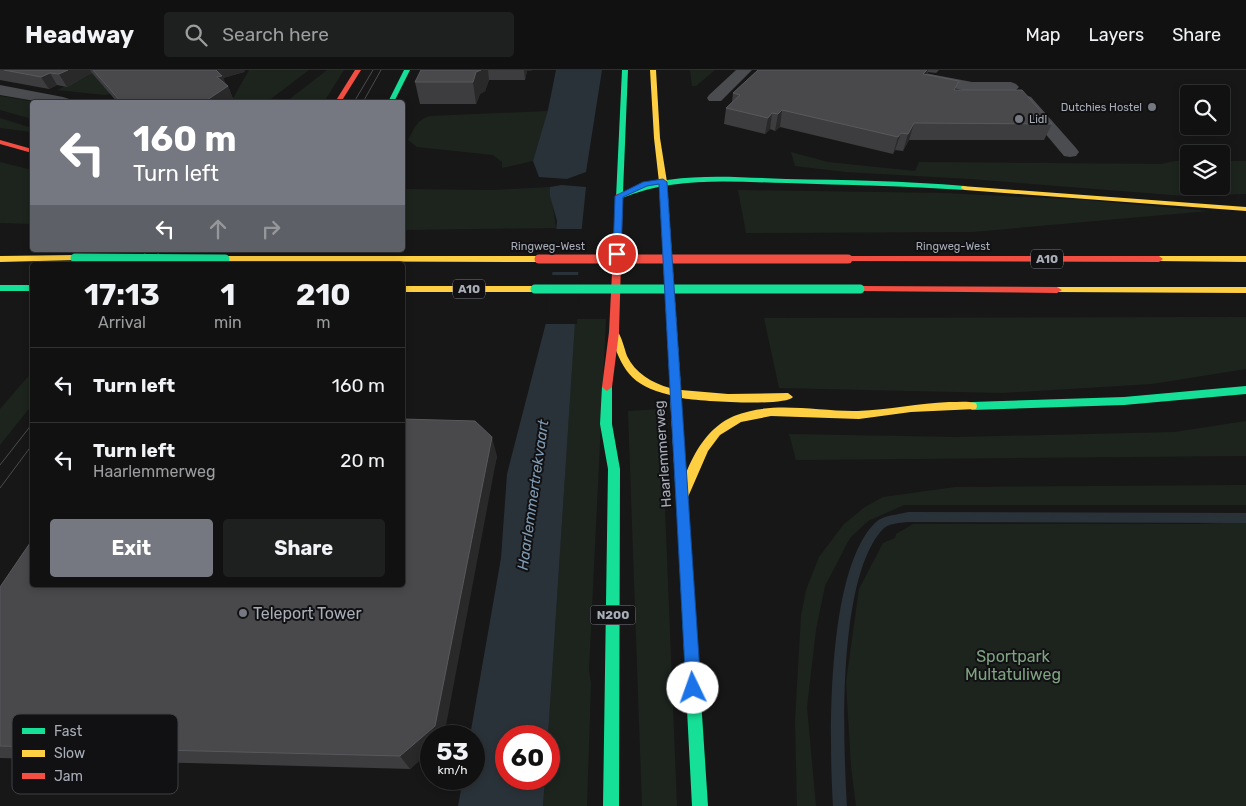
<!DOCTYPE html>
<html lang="en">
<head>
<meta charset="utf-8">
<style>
	:root { --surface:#111; --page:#1e1f1f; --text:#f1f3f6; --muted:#9c9d9f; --line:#303131; --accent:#757880 }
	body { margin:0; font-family:Rubik,sans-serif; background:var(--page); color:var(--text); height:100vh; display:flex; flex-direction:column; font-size:19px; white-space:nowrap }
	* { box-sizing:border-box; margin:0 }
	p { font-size:16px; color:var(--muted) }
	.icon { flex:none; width:28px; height:28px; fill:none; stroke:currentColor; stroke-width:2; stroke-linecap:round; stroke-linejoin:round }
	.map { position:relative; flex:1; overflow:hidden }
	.sheet { position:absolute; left:30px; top:192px; width:375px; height:325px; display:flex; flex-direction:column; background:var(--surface); border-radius:5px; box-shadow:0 2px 8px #0003,0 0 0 1px var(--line) }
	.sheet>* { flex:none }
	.top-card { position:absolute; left:30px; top:30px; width:375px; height:152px; border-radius:5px; box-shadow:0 2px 8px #0003,0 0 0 1px var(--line); background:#757880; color:#fff; overflow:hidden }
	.buttons { position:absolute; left:1180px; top:15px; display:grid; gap:10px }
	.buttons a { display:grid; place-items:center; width:50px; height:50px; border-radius:5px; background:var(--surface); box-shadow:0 2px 8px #0003,0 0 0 1px var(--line); font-size:25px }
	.speed { position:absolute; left:420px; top:655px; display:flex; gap:10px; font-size:25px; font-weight:700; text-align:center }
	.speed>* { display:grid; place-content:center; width:65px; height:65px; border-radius:50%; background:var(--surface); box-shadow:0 2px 8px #0003,0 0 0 1px var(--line); line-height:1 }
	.speed small { font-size:12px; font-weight:400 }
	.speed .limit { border:8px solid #d22; background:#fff; color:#111 }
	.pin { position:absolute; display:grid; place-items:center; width:42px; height:42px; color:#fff; margin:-21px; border:2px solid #fff; border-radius:50%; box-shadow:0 1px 5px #0007 }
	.me { position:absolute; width:55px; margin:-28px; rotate:357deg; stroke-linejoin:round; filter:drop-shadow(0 0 4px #0008) }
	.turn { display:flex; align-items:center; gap:18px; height:105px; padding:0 20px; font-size:22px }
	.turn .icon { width:65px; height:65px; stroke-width:2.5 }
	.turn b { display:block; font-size:35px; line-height:42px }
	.lanes { display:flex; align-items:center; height:48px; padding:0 20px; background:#0003; justify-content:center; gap:25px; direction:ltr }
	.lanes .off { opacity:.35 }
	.eta { display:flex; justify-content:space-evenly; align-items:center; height:85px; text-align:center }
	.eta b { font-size:30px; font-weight:700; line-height:35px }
	.button { display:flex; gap:10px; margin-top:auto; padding:10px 20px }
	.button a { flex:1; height:58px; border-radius:5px; background:var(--accent); color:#fff; font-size:20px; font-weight:700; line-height:58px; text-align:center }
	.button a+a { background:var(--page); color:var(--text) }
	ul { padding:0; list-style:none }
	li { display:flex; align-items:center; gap:15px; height:75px; padding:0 20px; border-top:1px solid var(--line) }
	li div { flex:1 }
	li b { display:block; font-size:19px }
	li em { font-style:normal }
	header { display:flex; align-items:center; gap:30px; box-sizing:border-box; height:70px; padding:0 25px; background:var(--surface); border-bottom:1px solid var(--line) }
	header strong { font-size:24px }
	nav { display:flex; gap:28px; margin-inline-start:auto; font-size:18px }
	.search { width:350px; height:45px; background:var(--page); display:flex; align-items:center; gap:12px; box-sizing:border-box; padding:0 18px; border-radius:5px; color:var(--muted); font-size:19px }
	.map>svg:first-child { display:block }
	.green { fill:#1d241e }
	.water { fill:#2a3239 }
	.pier { fill:#171717 }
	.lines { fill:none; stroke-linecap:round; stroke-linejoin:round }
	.stream { fill:#2a3239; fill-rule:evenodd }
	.street { fill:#4b4c50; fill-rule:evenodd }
	.fast { fill:#16e098; fill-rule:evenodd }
	.slow { fill:#ffcf43; fill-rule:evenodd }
	.jam { fill:#f24e42; fill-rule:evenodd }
	.tram { stroke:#4b4c4f; stroke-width:1 }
	.fast-bridge { stroke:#16e098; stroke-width:9 }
	.jam-bridge { stroke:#f24e42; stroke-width:9 }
	.wall { fill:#3d3d3f }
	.shaded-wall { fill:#29292a }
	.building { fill:#49494c; stroke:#58595d }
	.route { fill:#1a73e8; stroke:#114b97 }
	.poi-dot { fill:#757880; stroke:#111113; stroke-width:2 }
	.labels { text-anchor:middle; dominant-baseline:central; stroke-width:4; stroke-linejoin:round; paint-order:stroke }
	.far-poi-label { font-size:11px; fill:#a8adb8; stroke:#111113; text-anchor:end }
	.far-street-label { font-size:11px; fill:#a8adb8; stroke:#111113 }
	.shield { fill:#111113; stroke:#7b7e86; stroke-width:1 }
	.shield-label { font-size:12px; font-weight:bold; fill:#a8adb8 }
	.street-label { font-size:14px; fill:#a8adb8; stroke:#111113 }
	.water-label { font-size:15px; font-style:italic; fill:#7f9bb3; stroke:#111113 }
	.near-poi-label { font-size:16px; fill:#a8adb8; stroke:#111113; text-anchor:start }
	.near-park-label { font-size:16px; fill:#7fa381; stroke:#111113 }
	.key { fill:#111113; stroke:#3e4045; stroke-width:1 }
	.key-label { font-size:14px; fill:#a8adb8 }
</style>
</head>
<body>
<header>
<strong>Headway</strong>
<div class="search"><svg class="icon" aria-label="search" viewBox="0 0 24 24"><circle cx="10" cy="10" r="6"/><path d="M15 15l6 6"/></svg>Search here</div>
<nav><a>Map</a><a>Layers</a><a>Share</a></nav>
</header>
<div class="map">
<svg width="1246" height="736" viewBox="0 0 1246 736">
	<rect width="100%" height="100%" fill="#171717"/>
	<path class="green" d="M91 0 155 15 105 25 57 20 88 6Z
		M249 0H309L267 32H231Z
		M327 0H344L324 32H286Z
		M690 0H715L696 16H692Z
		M0 26 36 32H32V49L0 40Z
		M548 41 533 91 502 98V92L493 85 417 77 408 70C414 59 417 49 430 46Z
		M0 48 32 58V62L0 58Z
		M791 82 828 92 915 101 919 92 1161 94 1175 91H1189V116H1221V91H1246V124L1184 126 970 109 845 102 795 96Z
		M0 92 32 100V154L0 153Z
		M550 117 556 158 403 160V119L493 120Z
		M738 120 944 123 1084 130 1209 141 972 162 746 163Z
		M1246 247V299L1152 314 1002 323 779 318 764 248Z
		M575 249H606L589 600 591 614 587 736H543L545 709H549L548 666Z
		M32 302V335L0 375V339Z
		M661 339 677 736H642L628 341Z
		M1246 351V386L796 390 789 364 957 367 1174 362Z
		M1246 415V435H904L868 451 850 468 825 516 816 560 807 637 816 736H797L795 651 801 546 806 520 819 487 844 454 865 437 883 427 955 417Z
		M1246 452V736H856L851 696 846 612 859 519 883 473 895 468 896 464 913 454H1197Z"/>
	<path class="water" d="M556 0H602L586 102 567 109 539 107 533 91 548 40Z
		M562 115 586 117 580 176 548 666H506V709H545L543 736H458L463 709H474V666H470L501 488 507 404 549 241 557 151 550 126V117Z"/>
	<path class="pier" d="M554 159H584L580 202H550Z
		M549 205H580L577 254H543L546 241Z"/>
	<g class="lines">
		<path class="stream" d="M908 442 1246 443V453L908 452C900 453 889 453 883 459 837 508 843 671 847 736H833C829 670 826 499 876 452 883 445 898 445 908 442Z"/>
		<path class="street" d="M736 0H752L721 31H709L707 28 709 25Z
			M879 0H909L972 12H1011L1016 14 1019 17 1016 20 1011 22H972L886 4 881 3Z
			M0 15 63 27 69 29 71 32H41L0 25Z
			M1025 25 1031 27 1076 78 1079 82 1076 86 1070 87 1064 86 1017 30 1019 27Z"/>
		<path class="fast" d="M404 0H410L394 32H388Z
			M622 0H628L623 122C674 101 731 107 786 109 845 110 905 111 965 116L969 118 965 120C906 116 846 115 787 113 731 112 675 106 622 128H616Z
			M0 215H32V221H0Z
			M607 313 612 317V354L620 399 619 736H603L608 399 600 354 602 317Z
			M1246 316V324L1124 335 972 340 967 336 972 332 1124 327Z
			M683 441 687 442 689 446 708 736H692L677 446 679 442Z"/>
		<path class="slow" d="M650 0H656L660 68 667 112 681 320 728 324 788 323 793 327C785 337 697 331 681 328L686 403C696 379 709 357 734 346 773 330 818 342 858 341 889 340 919 333 949 332 958 332 968 331 976 333L977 336 976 339 911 342 859 349 771 346 741 352 720 365 708 381 688 427 689 446 687 450 683 451 679 450 677 446 670 325C629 315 623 300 609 262L614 259 617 260C622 268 624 277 627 286 635 303 652 313 670 318L659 112 654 68Z
			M962 116 1246 137V141L965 120 961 118Z
			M75 185 79 188 78 190 0 192V186Z
			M225 186H539L543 189 539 192 222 191V187Z
			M1159 186H1246V192L1156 191 1155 189Z
			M402 216H535L540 219 535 222H402Z
			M1057 217H1246V223L1054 222 1052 220Z"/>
		<path class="jam" d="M355 0H361L341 32H335Z
			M0 70 32 79V83L0 74Z
			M616 124 623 126 619 262 612 317 607 321 602 317 609 262Z
			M848 186H1159L1163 189 1159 192 845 191 844 189Z
			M860 216 1057 217 1062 220 1057 223 857 221V217Z"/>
		<path class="tram" d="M354 32 373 0
			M363 32 381 0
			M138 195 147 180
			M152 195 160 180
			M0 395 32 354
			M0 418 32 375"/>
		<path class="fast-bridge" d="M75 188 225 189
			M535 219H860"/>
		<path class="jam-bridge" d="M539 189H848"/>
	</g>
	<path class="wall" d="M0 0H245L244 2 223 8 226 15 228 16 233 29 228 32H117L92 3 67 17 57 15 49 19 0 10Z
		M421 0H533L527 1 525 10H489L485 21 480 24 476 34H420L415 12Z
		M758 0H939L936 3 928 2 927 4 956 20 1052 54 1044 70H909L903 81 895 80 893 84 780 57 775 61 770 59 765 64 724 54 726 38 732 32 733 23Z
		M497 386 431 666V680L410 699 0 688V517Z"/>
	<path class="shaded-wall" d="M68 0H90L92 3 67 17 59 4Z
		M214 0H245L244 2 223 8 227 17 228 16 233 29 228 32H204Z
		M481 0H488L489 10 485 21 480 24 476 34 473 12 476 2Z
		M524 0H533L527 1 525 10Z
		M927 0H928L924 14 923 4Z
		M50 3 57 15 49 19 41 7Z
		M782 40 780 57 775 61 778 44Z
		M772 43 770 59 765 64 768 48Z
		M914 53 909 70 903 81 908 64Z
		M901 63 895 80 893 84 898 67Z
		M492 367 497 386 444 666H431V680L410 699 400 686Z"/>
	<path class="building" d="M4 0H68L59 4 50 3 41 7Z
		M93 0H216L222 6 217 7 228 16 204 32H121Z
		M421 0H481L476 2 473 12H415Z
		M758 0H927L923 4 959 11 954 20H1022L1052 54 914 53 908 64 901 63 898 67 782 40 778 44 772 43 768 48 726 38 740 25 733 23Z
		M402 349 475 351 492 367 435 656 400 686 0 676V517L32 470V515H402Z"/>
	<path class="route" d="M663 109 667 112 701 618 698 624 693 626 688 624 686 618 659 114 647 116 623 127 621 184 617 187 613 184 615 126 643 112Z"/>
	<g class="poi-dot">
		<circle cx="1152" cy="37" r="5"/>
		<circle cx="1019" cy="49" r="5"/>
		<circle cx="243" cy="543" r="5"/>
	</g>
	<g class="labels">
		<g class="far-poi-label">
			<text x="1142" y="37">Dutchies Hostel</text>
			<text x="1029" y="49" text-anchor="start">Lidl</text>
		</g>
		<g class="far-street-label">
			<text x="548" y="176">Ringweg-West</text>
			<text x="953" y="176">Ringweg-West</text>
		</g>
		<g class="shield">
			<rect x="1031" y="179.5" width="32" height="19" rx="4"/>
			<rect x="453" y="209.5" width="32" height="19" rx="4"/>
			<rect x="590.5" y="535.5" width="45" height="19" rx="4"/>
		</g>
		<g class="shield-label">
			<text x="1047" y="189">A10</text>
			<text x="469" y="219">A10</text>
			<text x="613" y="545">N200</text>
		</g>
		<g class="street-label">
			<text transform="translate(663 384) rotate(-94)">Haarlemmerweg</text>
		</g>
		<g class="water-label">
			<text transform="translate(533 425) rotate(-82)">Haarlemmertrekvaart</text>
		</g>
		<g class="near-poi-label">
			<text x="253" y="543">Teleport Tower</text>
		</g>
		<g class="near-park-label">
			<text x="1013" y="586">Sportpark<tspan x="1013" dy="18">Multatuliweg</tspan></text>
		</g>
	</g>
	<rect x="12" y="644" width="166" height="80" rx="8" class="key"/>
	<rect x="22" y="658" width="23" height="6" fill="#16e098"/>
	<rect x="22" y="680" width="23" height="7" fill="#ffcf43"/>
	<rect x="22" y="703" width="23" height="6" fill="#f24e42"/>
	<g class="key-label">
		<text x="54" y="666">Fast</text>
		<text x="54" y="688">Slow</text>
		<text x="54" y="711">Jam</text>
	</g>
</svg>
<div class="buttons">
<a><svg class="icon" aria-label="search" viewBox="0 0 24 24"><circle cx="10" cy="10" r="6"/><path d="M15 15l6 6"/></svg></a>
<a><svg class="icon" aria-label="layers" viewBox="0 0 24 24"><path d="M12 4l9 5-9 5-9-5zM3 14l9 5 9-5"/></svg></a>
</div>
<div class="speed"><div>53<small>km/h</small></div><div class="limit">60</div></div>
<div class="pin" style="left:617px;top:184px;background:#d93025"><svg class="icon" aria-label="arrive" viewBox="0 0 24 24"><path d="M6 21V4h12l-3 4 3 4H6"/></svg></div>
<svg class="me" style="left:693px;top:618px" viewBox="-20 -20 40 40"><circle r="19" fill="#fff"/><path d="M0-13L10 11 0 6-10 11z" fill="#1a73e8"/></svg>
<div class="top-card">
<div class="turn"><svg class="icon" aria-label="left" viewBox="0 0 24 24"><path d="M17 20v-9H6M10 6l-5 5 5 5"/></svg><div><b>160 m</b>Turn left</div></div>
<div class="lanes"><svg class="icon" aria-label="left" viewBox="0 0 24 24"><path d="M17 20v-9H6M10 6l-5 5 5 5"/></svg><svg class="icon off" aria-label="ahead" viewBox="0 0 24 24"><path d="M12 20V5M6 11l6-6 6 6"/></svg><svg class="icon off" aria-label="right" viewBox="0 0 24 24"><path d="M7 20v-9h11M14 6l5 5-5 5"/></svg></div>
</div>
<section class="sheet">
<div class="eta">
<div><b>17:13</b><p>Arrival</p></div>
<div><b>1</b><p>min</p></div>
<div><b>210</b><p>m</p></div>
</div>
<ul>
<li><svg class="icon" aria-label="left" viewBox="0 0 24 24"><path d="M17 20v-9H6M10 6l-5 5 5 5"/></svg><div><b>Turn left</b></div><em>160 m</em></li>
<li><svg class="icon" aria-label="left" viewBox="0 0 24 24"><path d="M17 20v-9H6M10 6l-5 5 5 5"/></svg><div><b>Turn left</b><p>Haarlemmerweg</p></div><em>20 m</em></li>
</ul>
<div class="button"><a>Exit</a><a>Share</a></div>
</section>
</div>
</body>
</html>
